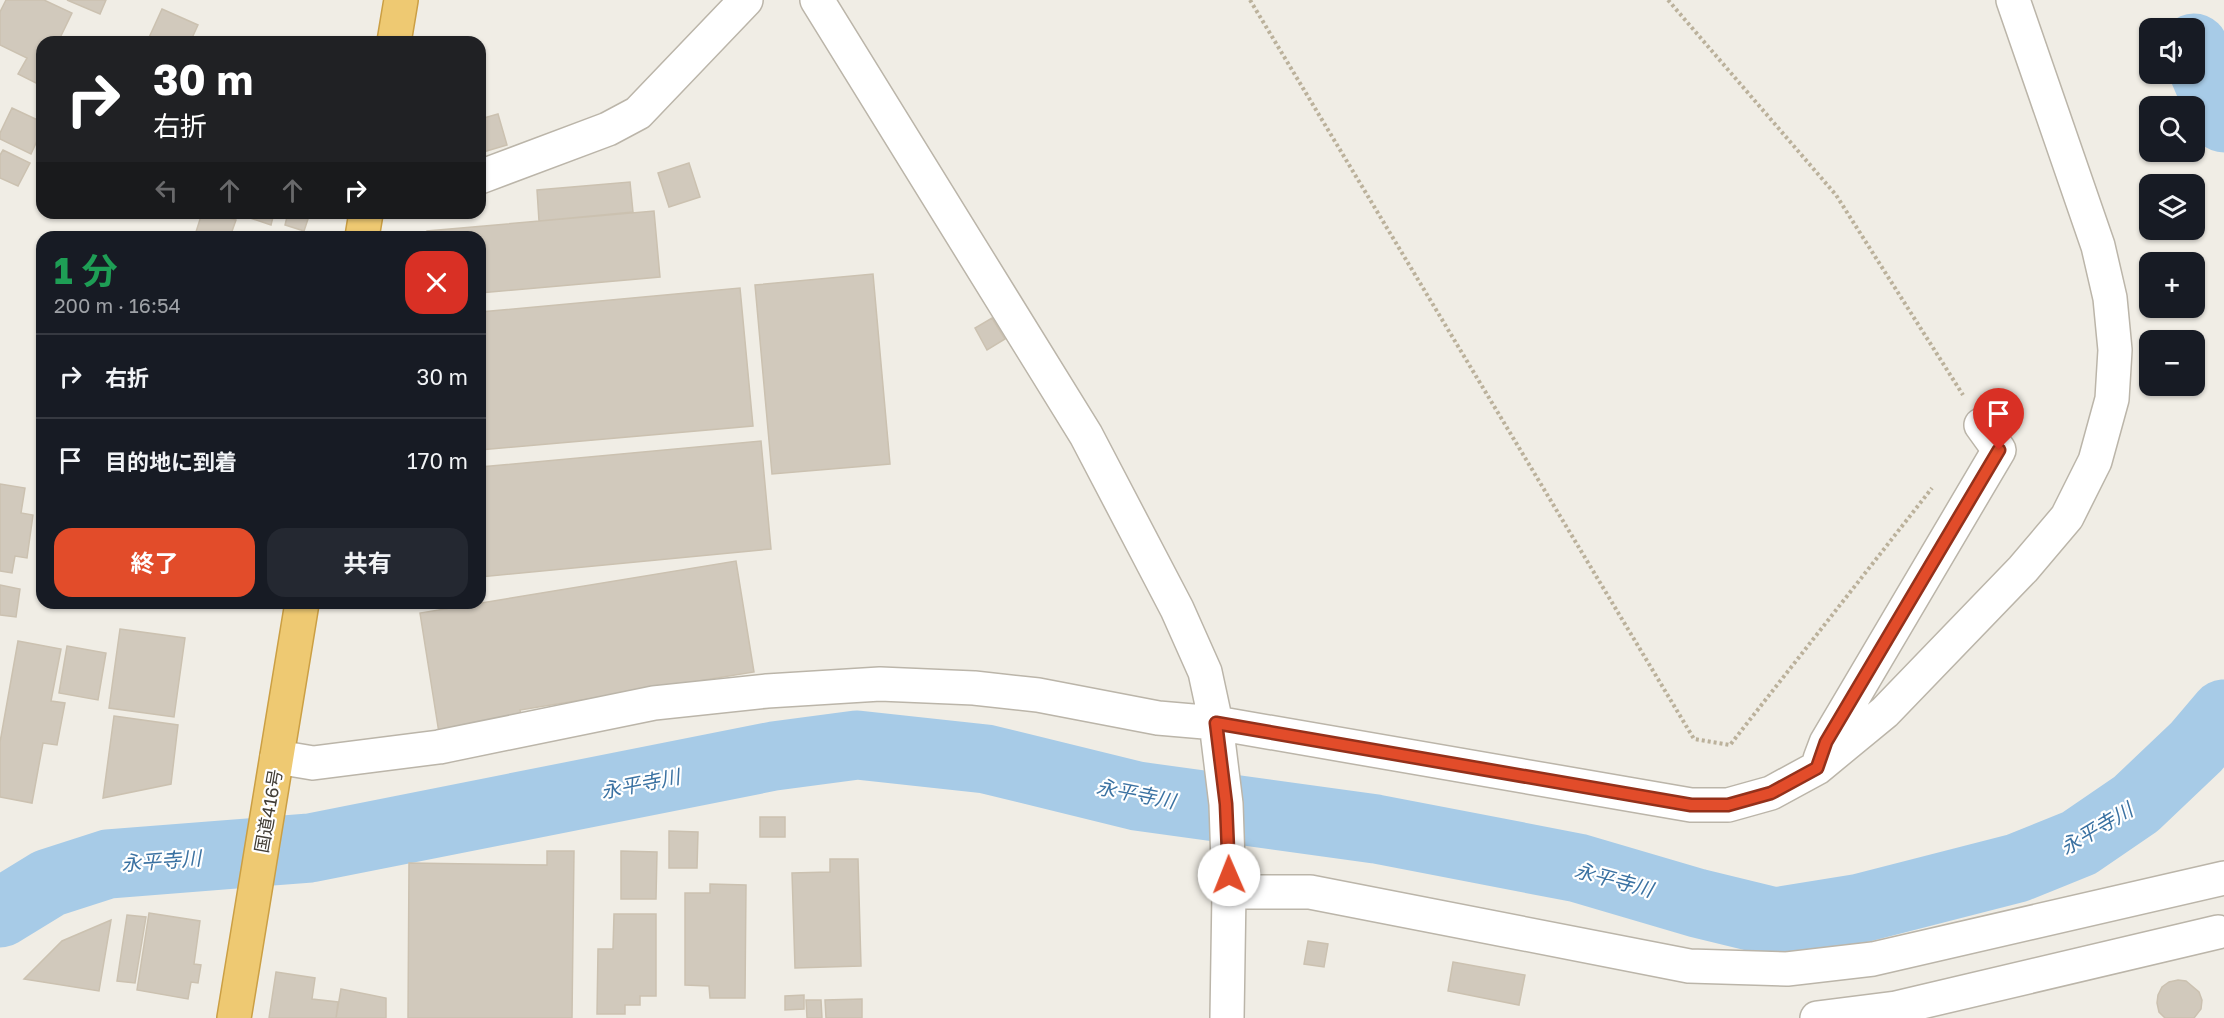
<!DOCTYPE html>
<html lang="ja">
<head>
<meta charset="utf-8">
<style>
	:root { --surface:#171b24; --page:#242831; --text:#f1f3f6; --muted:#9ea1a6; --line:#363941; --accent:#e24c2a }
	body { margin:0; font-family:"Golos Text","Noto Sans JP",sans-serif; background:var(--page); color:var(--text); height:100vh; display:flex; flex-direction:column; font-size:22px; white-space:nowrap }
	* { box-sizing:border-box; margin:0 }
	p { font-size:20px; color:var(--muted) }
	.icon { flex:none; width:33px; height:33px; fill:none; stroke:currentColor; stroke-width:2; stroke-linecap:round; stroke-linejoin:round }
	.map { position:relative; flex:1; overflow:hidden }
	.drawer { position:absolute; left:36px; top:231px; width:450px; height:378px; display:flex; flex-direction:column; background:var(--surface); border-radius:18px; box-shadow:0 2px 4px #0004 }
	.drawer>* { flex:none }
	.hud { position:absolute; left:36px; top:36px; width:450px; height:183px; border-radius:18px; box-shadow:0 2px 4px #0004; background:#202124; color:#fff; overflow:hidden }
	.tools { position:absolute; left:2139px; top:18px; display:grid; gap:12px }
	.tools a { display:grid; place-items:center; width:66px; height:66px; border-radius:12px; background:var(--surface); box-shadow:0 2px 4px #0004; font-size:30px }
	.pin { position:absolute; display:grid; place-items:center; width:51px; height:51px; color:#fff; margin:-62px -26px; border-radius:50% 50% 50% 0; rotate:-45deg; box-shadow:0 0 6px #0007 }
	.pin .icon { rotate:45deg }
	.me { position:absolute; width:66px; margin:-33px; rotate:359deg; stroke-linejoin:round; filter:drop-shadow(0 0 4px #0008) }
	.turn { display:flex; align-items:center; gap:21px; height:126px; padding:0 18px; font-size:27px }
	.turn .icon { width:78px; height:78px; stroke-width:2.5 }
	.turn b { display:block; font-size:42px; line-height:51px }
	.lanes { display:flex; align-items:center; height:57px; padding:0 18px; background:#0003; justify-content:center; gap:30px; direction:ltr }
	.lanes .off { opacity:.35 }
	.round { display:grid; place-items:center; flex:none; width:63px; height:63px; border-radius:18px; background:var(--page) }
	.summary { display:flex; align-items:center; justify-content:space-between; height:102px; padding:0 18px }
	h1 { font-size:36px; font-weight:700; line-height:45px; color:#1e9e55 }
	.action { display:flex; gap:12px; margin-top:auto; padding:12px 18px }
	.action a { flex:1; height:69px; border-radius:18px; background:var(--accent); color:#fff; font-size:24px; font-weight:700; line-height:69px; text-align:center }
	.action a+a { background:var(--page); color:var(--text) }
	ul { padding:0; list-style:none }
	li { display:flex; align-items:center; gap:18px; height:84px; padding:0 18px; border-top:2px solid var(--line) }
	li div { flex:1 }
	li b { display:block; font-size:22px }
	li em { font-style:normal }
	.map>svg:first-child { display:block }
	.lines { fill:none; stroke-linecap:round; stroke-linejoin:round }
	.river { stroke:#a7cbe7; stroke-width:69 }
	.building { fill:#d1c9bc; stroke:#cbc1b0; stroke-width:1.5 }
	.minor-casing { stroke:#bbb5a9; stroke-width:36 }
	.highway-casing { stroke:#cb9f44; stroke-width:36 }
	.path { stroke:#bbb19b; stroke-width:4; stroke-dasharray:3 3; stroke-linecap:butt }
	.minor { stroke:#fff; stroke-width:33 }
	.highway { stroke:#eec972; stroke-width:33 }
	.route-casing { stroke:#93311b; stroke-width:15 }
	.route { stroke:#e24c2a; stroke-width:10 }
	.labels { text-anchor:middle; dominant-baseline:central; stroke-width:4.5; stroke-linejoin:round; paint-order:stroke }
	.street-label { font-size:18px; fill:#423d35; stroke:#fff }
	.water-label { font-size:20px; font-style:italic; fill:#3b72a2; stroke:#fff }
</style>
</head>
<body>
<div class="map">
<svg width="2224" height="1018" viewBox="0 0 2224 1018">
	<rect width="100%" height="100%" fill="#f0ede5"/>
	<g class="lines">
		<path class="river" d="M2194 48 2224 118
			M0 913 49 883 108 864 310 848 774 756 857 745 986 759 1137 796 1376 829 1578 868 1697 903 1775 922 1861 908 2017 868 2079 843 2136 804 2196 747 2224 714"/>
	</g>
	<path class="building" d="M6 0H44L72 13 58 42H42V86L18 74 27 58 0 45V12Z
		M67 0H106L100 14Z
		M162 9 198 25 192 38 201 42H147Z
		M12 108 42 122V130L31 154 0 139V133Z
		M498 114 507 145 480 153V119Z
		M3 150 30 163 18 186 0 178V155Z
		M689 163 700 197 669 207 658 173Z
		M630 182 633 212 539 221 537 190Z
		M654 211 660 277 480 293V237H427V231Z
		M202 213H214L236 220 230 237 195 235Z
		M241 213H274L271 225 241 215Z
		M288 213H310L304 231 285 225Z
		M873 274 890 464 772 474 755 285Z
		M740 288 753 426 480 450V312Z
		M992 318 1005 339 987 350 975 328Z
		M761 441 771 549 480 577V467Z
		M0 484 25 488 21 513 33 515 27 558 15 556 12 573 0 571Z
		M736 561 754 672 520 710 522 719 439 733 420 613Z
		M0 585 20 589 16 617 0 615Z
		M120 629 185 638 174 717 109 708Z
		M18 641 61 649 51 701 65 703 57 745 43 743 32 803 0 797V742Z
		M67 646 106 653 98 700 59 693Z
		M114 716 178 725 171 784 103 798Z
		M760 817H785V837H760Z
		M669 831 698 832 697 868H669Z
		M547 851H574L572 1018H408L409 863 547 865Z
		M621 851 657 852 656 899H621Z
		M830 859H858L861 966 795 968 792 873 830 872Z
		M710 884 746 885 745 998H710L709 986 685 985V893H710Z
		M149 913 200 921 194 964 201 965 198 983 191 982 188 999 137 990Z
		M614 914H656V996H640V1005H625V1014H597L598 949H613Z
		M127 915 146 917 135 983 117 981Z
		M111 920 99 991 24 979 62 941Z
		M1308 941 1328 944 1324 967 1304 964Z
		M1453 962 1525 975 1519 1005 1448 991Z
		M276 972 315 978 312 999 338 1002 336 1018H269Z
		M2178 980 2186 981 2199 992 2202 1000 2201 1009 2194 1018H2165L2159 1012 2157 1003 2158 995 2162 987 2169 982Z
		M341 989 386 998V1018H336Z
		M804 995V1009L785 1010V996Z
		M862 999V1018H826L825 1000Z
		M806 1000H821L822 1018H807Z"/>
	<g class="lines">
		<defs>
			<path id="minor" d="M817 0 1086 435 1177 609 1205 672 1216 723 1226 804 1229 892 1227 1018
				M480 177 608 129 638 113 746 0
				M277 757 313 763 439 747 654 703 767 691 880 684 974 688 1038 695 1158 718 1216 723 1691 805H1728L1771 793 1817 768 1885 712 2023 569 2067 517 2095 461 2112 399 2115 350 2110 298 2098 246 2013 0
				M1820 759 1826 743 1999 450 1981 425
				M1229 892H1310L1689 966 1787 969 1873 959 2224 878
				M1817 1018 1896 1008 2218 932"/>
			<path id="highway" d="M394 42 401 0
				M362 237 366 213
				M234 1018 302 603"/>
		</defs>
		<use href="#minor" class="minor-casing"/>
		<use href="#highway" class="highway-casing"/>
		<path class="path" d="M1250 0 1694 739 1730 745 1932 488
			M1668 0 1836 195 1963 395"/>
		<use href="#minor" class="minor"/>
		<use href="#highway" class="highway"/>
	</g>
	<g class="lines">
		<defs>
			<path id="route" d="M1229 875 1226 804 1216 723 1691 805H1728L1771 793 1817 768 1826 742 1999 450"/>
		</defs>
		<use href="#route" class="route-casing"/>
		<use href="#route" class="route"/>
	</g>
	<g class="labels">
		<g class="street-label">
			<text transform="translate(268 811) rotate(-80)">国道416号</text>
		</g>
		<g class="water-label">
			<text transform="translate(640 783) rotate(-11)">永平寺川</text>
			<text transform="translate(1136 793) rotate(11)">永平寺川</text>
			<text transform="translate(2096 828) rotate(-31)">永平寺川</text>
			<text transform="translate(161 860) rotate(-4)">永平寺川</text>
			<text transform="translate(1614 879) rotate(15)">永平寺川</text>
		</g>
	</g>
</svg>
<div class="tools">
<a><svg class="icon" aria-label="sound" viewBox="0 0 24 24"><path d="M4 9h4l5-4v14l-5-4H4zM17 9q2 3 0 6"/></svg></a>
<a><svg class="icon" aria-label="search" viewBox="0 0 24 24"><circle cx="10" cy="10" r="6"/><path d="M15 15l6 6"/></svg></a>
<a><svg class="icon" aria-label="layers" viewBox="0 0 24 24"><path d="M12 4l9 5-9 5-9-5zM3 14l9 5 9-5"/></svg></a>
<a>+</a>
<a>−</a>
</div>
<div class="pin" style="left:1999px;top:450px;background:#d93025"><svg class="icon" aria-label="arrive" viewBox="0 0 24 24"><path d="M6 21V4h12l-3 4 3 4H6"/></svg></div>
<svg class="me" style="left:1229px;top:875px" viewBox="-20 -20 40 40"><circle r="19" fill="#fff"/><path d="M0-13L10 11 0 6-10 11z" fill="#e24c2a"/></svg>
<div class="hud">
<div class="turn"><svg class="icon" aria-label="right" viewBox="0 0 24 24"><path d="M7 20v-9h11M14 6l5 5-5 5"/></svg><div><b>30 m</b>右折</div></div>
<div class="lanes"><svg class="icon off" aria-label="left" viewBox="0 0 24 24"><path d="M17 20v-9H6M10 6l-5 5 5 5"/></svg><svg class="icon off" aria-label="ahead" viewBox="0 0 24 24"><path d="M12 20V5M6 11l6-6 6 6"/></svg><svg class="icon off" aria-label="ahead" viewBox="0 0 24 24"><path d="M12 20V5M6 11l6-6 6 6"/></svg><svg class="icon" aria-label="right" viewBox="0 0 24 24"><path d="M7 20v-9h11M14 6l5 5-5 5"/></svg></div>
</div>
<section class="drawer">
<div class="summary"><div><h1>1 分</h1><p>200 m · 16:54</p></div><a class="round" style="background:#d93025;color:#fff"><svg class="icon" aria-label="close" viewBox="0 0 24 24"><path d="M6 6l12 12M18 6L6 18"/></svg></a></div>
<ul>
<li><svg class="icon" aria-label="right" viewBox="0 0 24 24"><path d="M7 20v-9h11M14 6l5 5-5 5"/></svg><div><b>右折</b></div><em>30 m</em></li>
<li><svg class="icon" aria-label="arrive" viewBox="0 0 24 24"><path d="M6 21V4h12l-3 4 3 4H6"/></svg><div><b>目的地に到着</b></div><em>170 m</em></li>
</ul>
<div class="action"><a>終了</a><a>共有</a></div>
</section>
</div>
</body>
</html>
